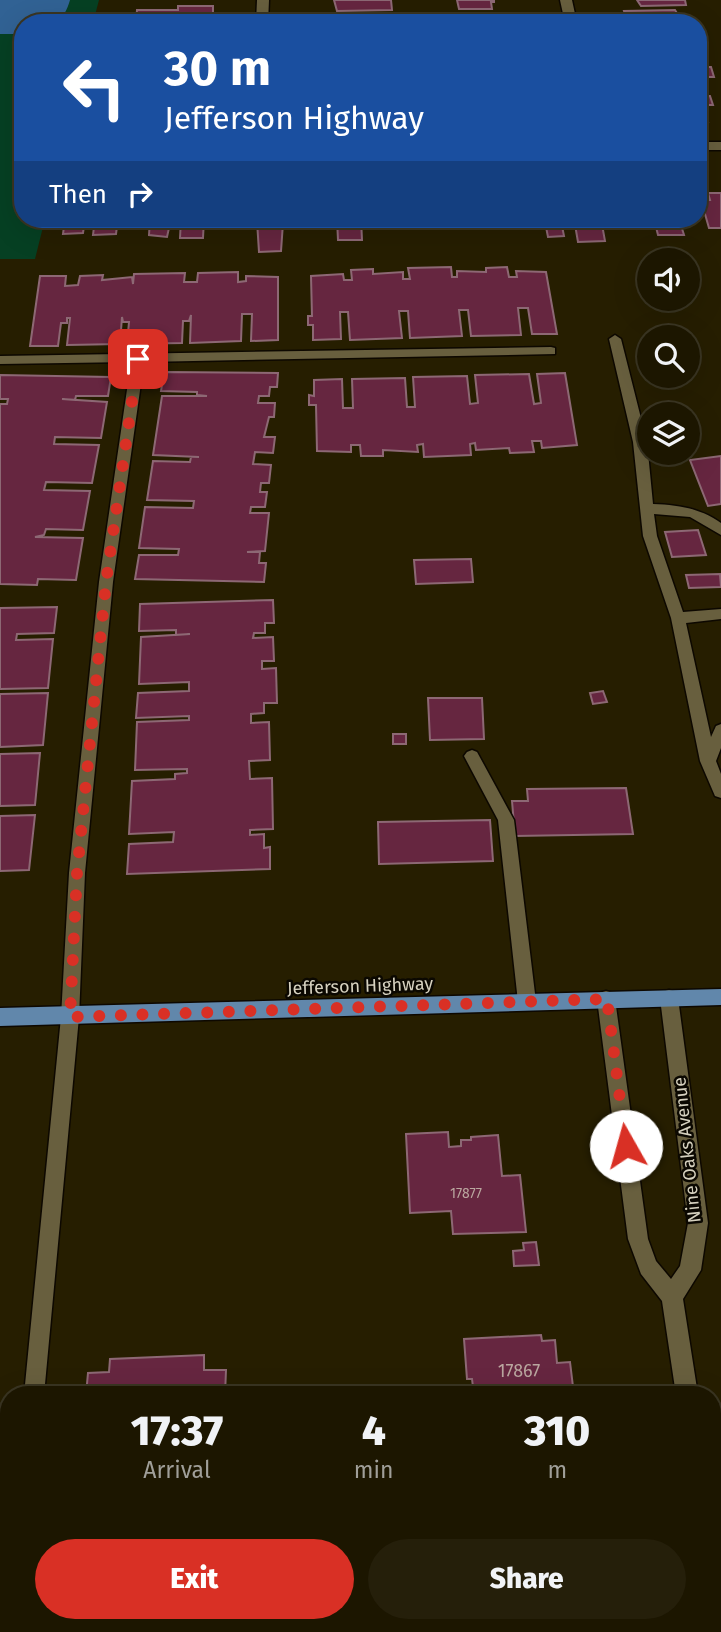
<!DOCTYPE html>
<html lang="en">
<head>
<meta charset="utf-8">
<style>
	:root { --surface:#1c1600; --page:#251f0a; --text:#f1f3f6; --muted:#a09f99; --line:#3a3522; --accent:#d93025 }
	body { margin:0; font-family:"Fira Sans",sans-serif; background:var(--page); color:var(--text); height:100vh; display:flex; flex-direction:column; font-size:26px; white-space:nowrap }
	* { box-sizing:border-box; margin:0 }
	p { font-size:23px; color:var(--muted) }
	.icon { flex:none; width:38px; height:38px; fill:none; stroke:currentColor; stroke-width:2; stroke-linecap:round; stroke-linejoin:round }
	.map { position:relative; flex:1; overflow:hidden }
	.details { position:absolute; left:0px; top:1386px; width:721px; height:247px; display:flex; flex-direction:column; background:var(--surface); border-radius:28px 28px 0 0; box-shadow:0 7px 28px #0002,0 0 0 2px var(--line) }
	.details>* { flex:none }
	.top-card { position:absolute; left:14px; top:14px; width:693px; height:214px; border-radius:28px; box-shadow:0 7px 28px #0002,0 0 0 2px var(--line); background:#1a4fa0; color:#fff; overflow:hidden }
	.tools { position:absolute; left:637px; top:248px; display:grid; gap:14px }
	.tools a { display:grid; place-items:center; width:63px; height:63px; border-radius:50%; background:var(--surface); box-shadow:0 7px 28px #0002,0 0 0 2px var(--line); font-size:35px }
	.pin { position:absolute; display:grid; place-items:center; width:60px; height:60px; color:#fff; margin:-30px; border-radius:14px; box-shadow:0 4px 10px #0006 }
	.me { position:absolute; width:77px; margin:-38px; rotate:353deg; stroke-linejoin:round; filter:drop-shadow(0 0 5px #0008) }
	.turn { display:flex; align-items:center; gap:24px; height:147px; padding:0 35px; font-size:32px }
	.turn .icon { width:91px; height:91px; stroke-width:2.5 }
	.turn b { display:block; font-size:49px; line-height:60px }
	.then { display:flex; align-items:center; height:66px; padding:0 35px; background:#0003; gap:14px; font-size:26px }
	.eta { display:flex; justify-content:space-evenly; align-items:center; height:119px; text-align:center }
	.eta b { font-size:42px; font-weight:800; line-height:49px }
	.primary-button { display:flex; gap:14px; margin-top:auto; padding:14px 35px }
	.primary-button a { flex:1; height:80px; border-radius:42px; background:var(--accent); color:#fff; font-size:28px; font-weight:800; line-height:80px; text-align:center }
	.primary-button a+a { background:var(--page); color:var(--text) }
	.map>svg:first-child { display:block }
	.green { fill:#064023 }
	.water { fill:#316294 }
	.building { fill:#662640; stroke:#8d6874; stroke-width:2 }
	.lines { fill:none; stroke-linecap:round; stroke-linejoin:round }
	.lane-casing { stroke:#0d0800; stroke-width:3 }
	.street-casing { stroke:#0d0800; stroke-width:3 }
	.primary-casing { stroke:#0d0800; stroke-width:3 }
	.lane { fill:#685f3e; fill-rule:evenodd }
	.street { fill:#685f3e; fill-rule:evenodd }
	.primary { fill:#6187ab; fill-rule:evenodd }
	.route { stroke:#d93025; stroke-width:12; stroke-dasharray:0 21.6 }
	.labels { text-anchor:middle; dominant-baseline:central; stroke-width:5; stroke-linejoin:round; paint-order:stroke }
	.number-label { font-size:14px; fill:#baa69f }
	.street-label { font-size:18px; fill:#d6d1bf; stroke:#0b0801 }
	.near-number-label { font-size:18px; fill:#baa69f }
</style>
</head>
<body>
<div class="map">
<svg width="721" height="1632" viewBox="0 0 721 1632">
	<rect width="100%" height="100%" fill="#261e00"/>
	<path class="green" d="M0 0H99L93 23H23V219H45L35 259H0Z"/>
	<path class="water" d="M0 0H70C61 30 50 23 23 23V34H0Z"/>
	<path class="building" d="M334 0H391L392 10 337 11Z
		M457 0H494V2H491L492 9H459Z
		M637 0H685L686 5 641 6Z
		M178 6H213V19H186V22L178 23H136L137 10H178Z
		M675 10 680 18 664 20V23H619L617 14H625L624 11Z
		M487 14H520L522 23H457V18L488 17Z
		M350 17V19H376V23H310L309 18Z
		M698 58 701 67H711L714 77H700L701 81H698Z
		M698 87 701 96H710L713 105H704L708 122H698Z
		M708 193H721V228H709L701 200H710Z
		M65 219H85L83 233 63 234Z
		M95 219H118L116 234 93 235Z
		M150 219H171L167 237 149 235Z
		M181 219H204L203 238H180Z
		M234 219H256L255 225 234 226Z
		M263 219H287V223H283L281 251 259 252 257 221H263Z
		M310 219H330V227H310Z
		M337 219H361L362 240H338Z
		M397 219H460L462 229 410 228 409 223H397Z
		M500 219H523L524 229H501Z
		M546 219H569L570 224 547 225Z
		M574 219H601L605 241 578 242Z
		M654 219H679L684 235H658Z
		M562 226 564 236 548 237 546 227Z
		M451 267 452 277H457V271L486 272V268L507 267 509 277H517L516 271 546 272 557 334H532L528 308H518L521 335 471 336 468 310H459L462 336 410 338 408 311H399L402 338 350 340 348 312H340L341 339 313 340V325H308V316H312L311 276 343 274 344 280H352L351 270 373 269V274L403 272V279H410L408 268Z
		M238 272V282L246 281V276L278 277V340L251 341 252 314H242L241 341 190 343 191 315 189 321H183L182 343 127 344 129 322H123L122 317 120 344 67 345 70 318H67V323H61L58 346H30L40 276H66L65 286 78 285 80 276 103 275 102 280 132 277 133 284 134 274 185 273 184 282H197L198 273Z
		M164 372 278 373 277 387H270L269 396H259L258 403H275L274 417H269L264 437H275L273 453 255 452 253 464 271 465 269 483H261L260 492H267L265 507H251L250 513H269L265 551 247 552H260L259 563H266L264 582 135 579 139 555H178L179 549 139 548 145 507 193 508 194 501 147 500 153 461 190 462 191 457H199L153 455 162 396H207L197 395V392L161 391Z
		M565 373 577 445 542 448 541 441H532L534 452 510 453 509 448 476 450 475 443 470 444 471 455 424 457 423 444 417 445 418 452 383 450V456H361L360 445H351V452L317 451 316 405H309V395L314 396V380L342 379 343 408H353L352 379 405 378 407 407H415L413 377 467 376 470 404 478 403 475 375 529 374 534 404 541 403 537 374Z
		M0 375 111 377 108 396H76L75 400 62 399 107 402 101 438 55 437 54 444 99 445 92 483 46 482 44 490 90 491 83 530 46 529 44 535 35 537 83 538 76 580 38 579 37 585 0 584V404H7L8 399H0Z
		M721 456V504L708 506 690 460Z
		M698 530 706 555 672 557 665 532Z
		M471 559 473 582 416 584 414 560Z
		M720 574 721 587 689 588 686 575Z
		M273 600 274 623H265V633H254L253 638 273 637 274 661H262V669L276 668 277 703H264V713L251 714V723L269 722 270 760 249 761 250 779 272 778 273 829 250 830V835L264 834V848L270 847V869L127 874 129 844 173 842 174 832 129 834 132 781 175 779V774L187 773V769L135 770 137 722 189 720V716L136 718 138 693 189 691V682L139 684 141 637 190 634 176 635V630L139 631 140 604Z
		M57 607 54 633 17 634 16 640 53 639 48 688 0 689V608Z
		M603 691 607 702 593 704 590 693Z
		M48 693 43 745 0 747V694Z
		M428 698H482L484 739 430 740Z
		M393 734H406V744H393Z
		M40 753 35 805 0 806V754Z
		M626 788 633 834 515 836 512 801H528L527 789Z
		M35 815 29 870 0 871V816Z
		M490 820 493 861 379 864 378 822Z
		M448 1132 449 1147 461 1146V1140H471V1137L498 1135 502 1176 520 1175 526 1232 453 1234 451 1211 410 1213 406 1134Z
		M536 1242 539 1265 514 1266 513 1251 524 1250 523 1243Z
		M541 1335 542 1341 555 1340 557 1363 570 1362 574 1395H474L472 1379H467L464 1339Z
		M204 1355V1370H226L225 1395H86L88 1373 109 1372 110 1359Z
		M433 1624H498V1632H434Z"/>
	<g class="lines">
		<defs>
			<path id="lane" d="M615 335 621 339 647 442 653 504C678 505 700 508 721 523V535L690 517 654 514 657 536 683 612 721 609V619L686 623 711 737 716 726 721 724V748L716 761 721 774V798L715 796 700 761 671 618 643 536 633 442 609 339Z
				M551 347 555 348V354L144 362 113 582 85 873 79 1017 44 1395H24L61 1017 69 873 99 582 131 362 0 364V356Z
				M472 750 477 752 514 820 536 1002 533 1007 527 1010 521 1007 518 1002 498 820 464 756 467 752Z
				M9 1615V1624H24V1632H2V1624Z"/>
			<path id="street" d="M257 0H269L268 23H256Z
				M560 0H572L577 23H565Z
				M698 142H721V150H698Z
				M669 990 676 992 678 998 708 1223 701 1270 683 1299 698 1395H676L662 1301 641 1274 628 1239 597 999 599 993 606 991 613 993 615 999 648 1239 656 1261 671 1279 680 1266 688 1223 660 998 662 992Z
				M712 1558 721 1563V1632H710L708 1624H712Z"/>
			<path id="primary" d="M721 989V1005L0 1026V1008Z"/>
		</defs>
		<use href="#lane" class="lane-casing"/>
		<use href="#street" class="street-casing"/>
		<use href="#primary" class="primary-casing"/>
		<use href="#lane" class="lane"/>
		<use href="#street" class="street"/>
		<use href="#primary" class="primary"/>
	</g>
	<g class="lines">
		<path class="route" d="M138 359 106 582 77 873 70 1017 607 999 626 1146"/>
	</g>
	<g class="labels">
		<g class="number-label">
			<text x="466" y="1193">17877</text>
		</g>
		<g class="street-label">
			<text transform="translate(360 986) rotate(-2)">Jefferson Highway</text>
			<text transform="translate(687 1150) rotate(-96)">Nine Oaks Avenue</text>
		</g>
		<g class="near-number-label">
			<text x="519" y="1371">17867</text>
		</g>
	</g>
</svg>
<div class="tools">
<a><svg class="icon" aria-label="sound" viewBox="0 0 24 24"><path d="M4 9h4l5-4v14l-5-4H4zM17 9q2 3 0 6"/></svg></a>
<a><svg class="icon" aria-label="search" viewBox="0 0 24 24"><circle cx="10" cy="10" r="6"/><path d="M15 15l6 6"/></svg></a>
<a><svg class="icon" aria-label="layers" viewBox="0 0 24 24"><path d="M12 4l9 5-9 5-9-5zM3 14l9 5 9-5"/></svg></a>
</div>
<div class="pin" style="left:138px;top:359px;background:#d93025"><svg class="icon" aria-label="arrive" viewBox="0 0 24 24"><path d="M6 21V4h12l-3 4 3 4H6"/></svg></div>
<svg class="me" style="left:626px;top:1146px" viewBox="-20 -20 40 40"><circle r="19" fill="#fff"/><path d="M0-13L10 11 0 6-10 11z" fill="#d93025"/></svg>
<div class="top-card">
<div class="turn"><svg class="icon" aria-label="left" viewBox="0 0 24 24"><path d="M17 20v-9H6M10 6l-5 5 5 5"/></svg><div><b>30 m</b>Jefferson Highway</div></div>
<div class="then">Then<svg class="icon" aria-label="right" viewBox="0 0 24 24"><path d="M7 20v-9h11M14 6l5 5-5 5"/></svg></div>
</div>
<section class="details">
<div class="eta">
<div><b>17:37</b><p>Arrival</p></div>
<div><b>4</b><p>min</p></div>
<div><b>310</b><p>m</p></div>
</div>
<div class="primary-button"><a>Exit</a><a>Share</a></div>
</section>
</div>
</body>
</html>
